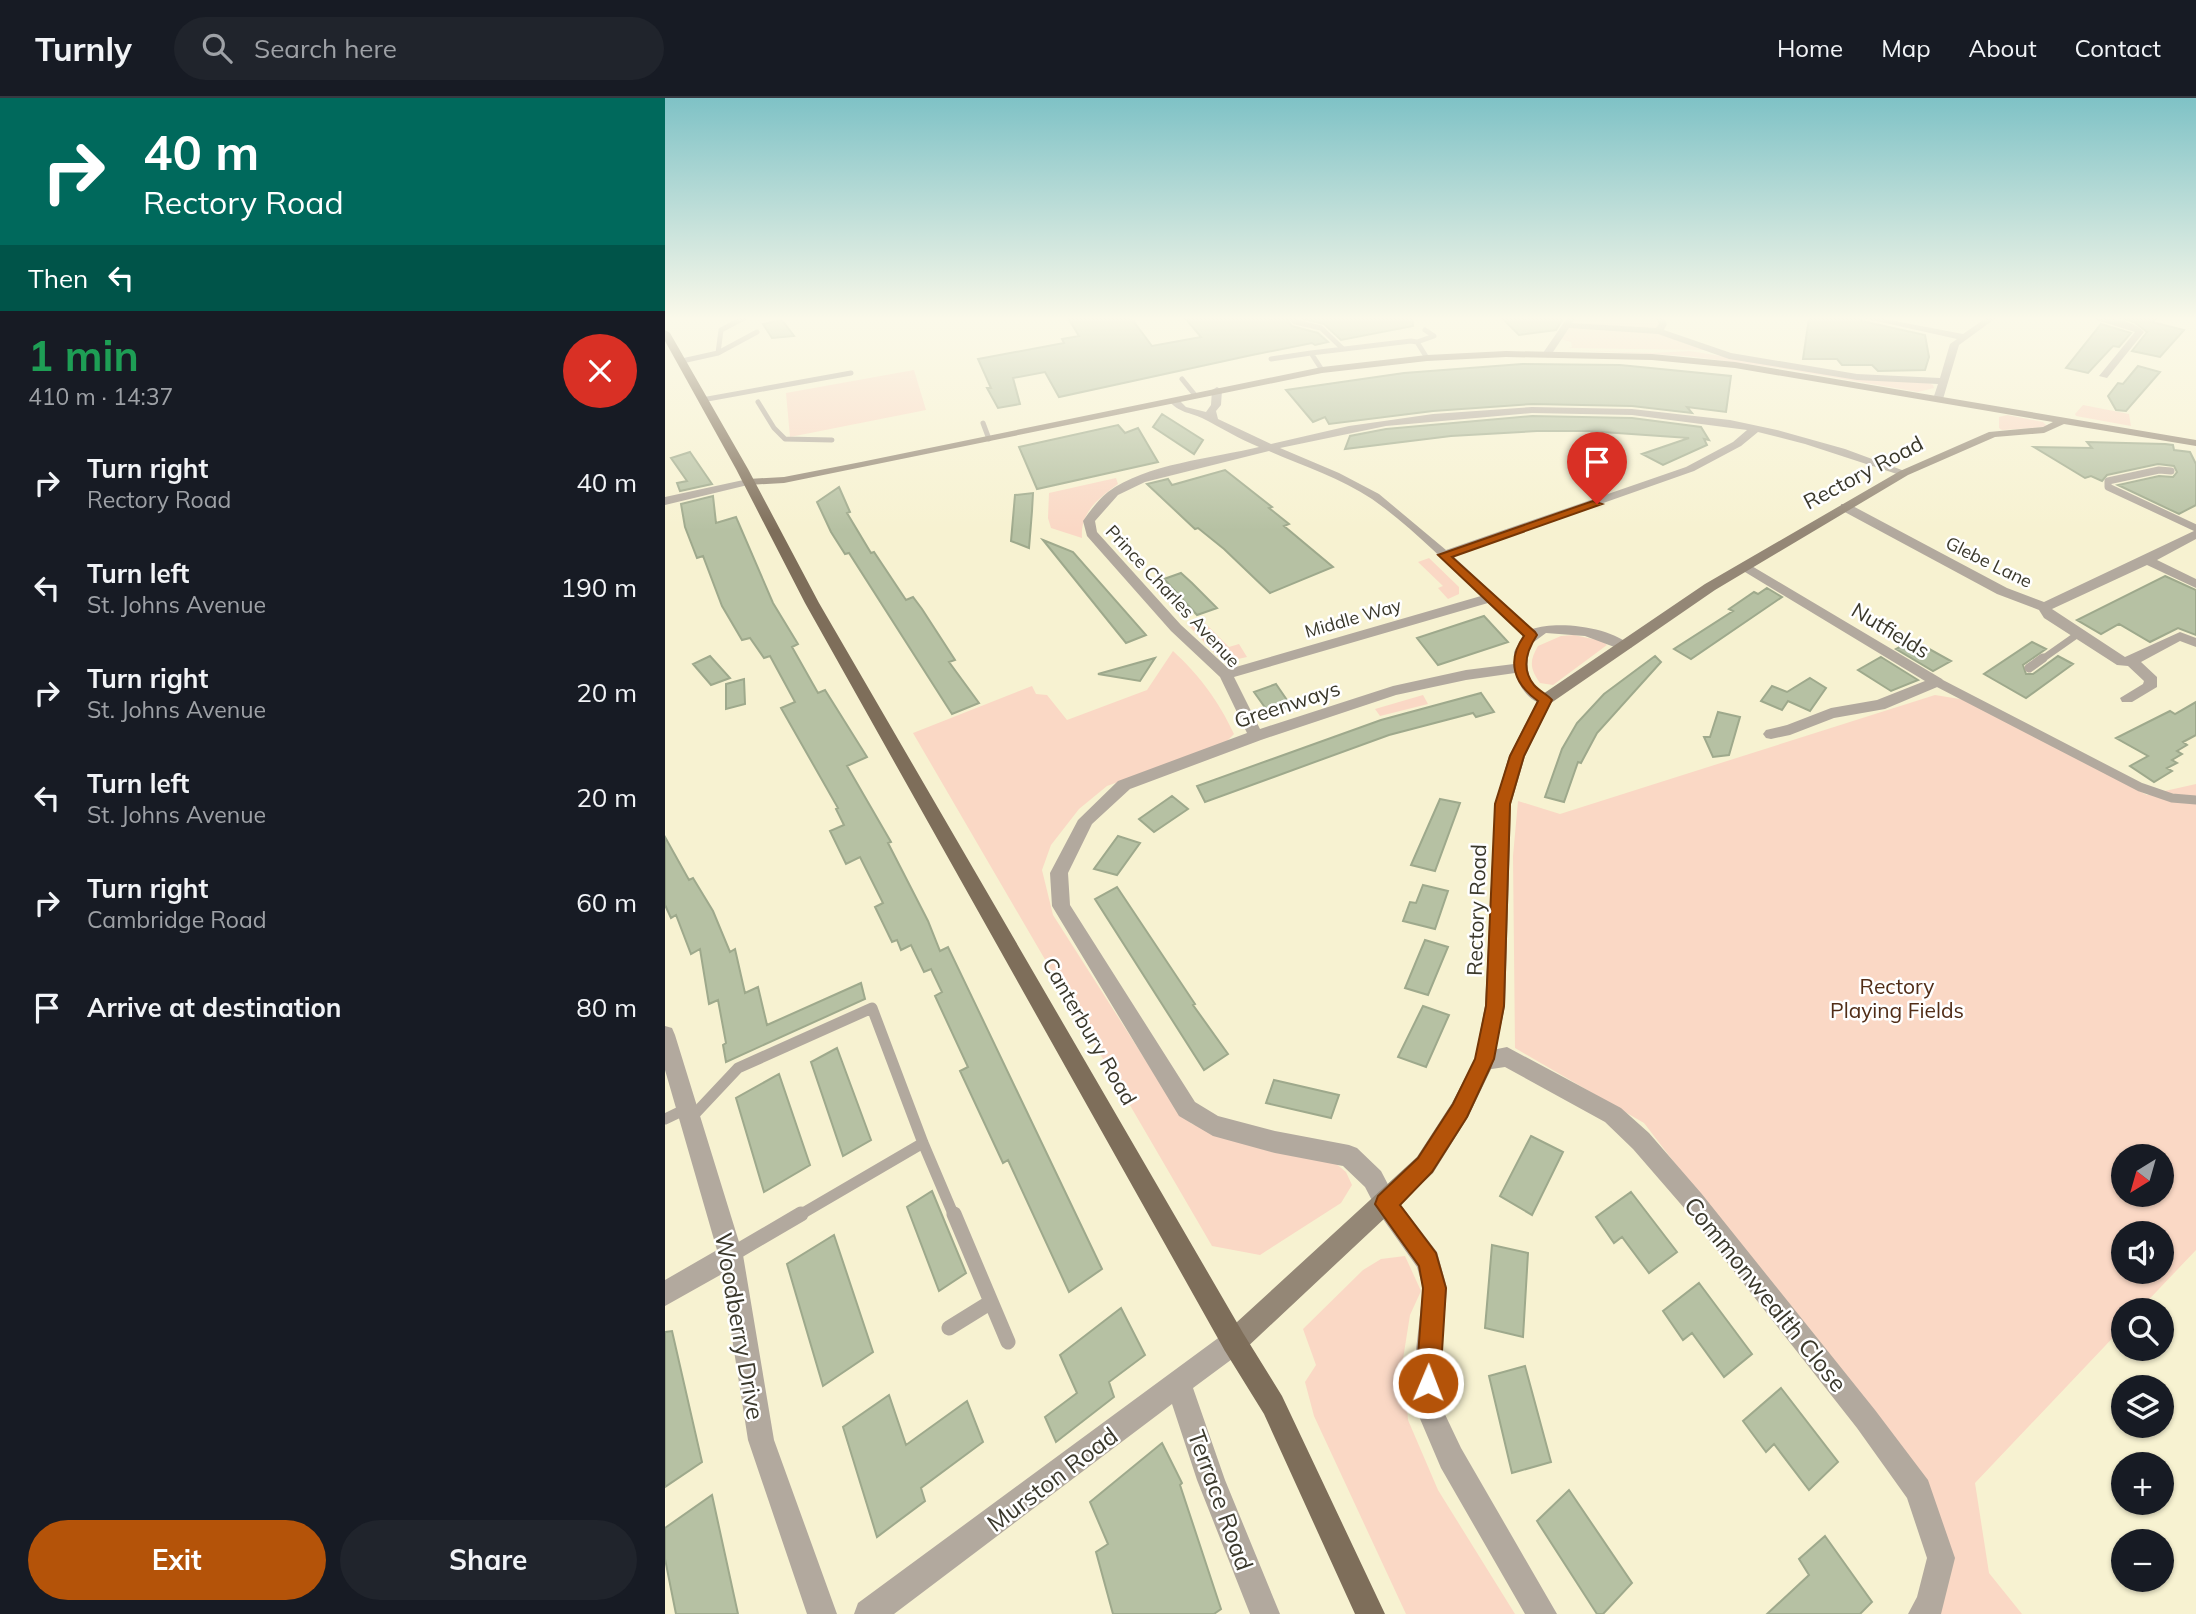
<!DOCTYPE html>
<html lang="en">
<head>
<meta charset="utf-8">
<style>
	:root { --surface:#171b24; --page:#20242c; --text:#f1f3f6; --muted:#9ea1a6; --line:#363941; --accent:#b45309 }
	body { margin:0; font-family:Mulish,sans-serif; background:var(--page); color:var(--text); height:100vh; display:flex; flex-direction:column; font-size:26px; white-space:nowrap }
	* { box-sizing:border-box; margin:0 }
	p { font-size:23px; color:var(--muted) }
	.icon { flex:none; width:38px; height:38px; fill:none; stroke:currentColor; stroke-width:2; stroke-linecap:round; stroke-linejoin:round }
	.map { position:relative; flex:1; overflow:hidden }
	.details { display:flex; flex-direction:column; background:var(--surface); width:665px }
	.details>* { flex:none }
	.hud { background:#00695c; color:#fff; overflow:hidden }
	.needle { width:46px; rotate:217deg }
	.buttons { position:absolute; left:1446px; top:1046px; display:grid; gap:14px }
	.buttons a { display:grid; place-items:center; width:63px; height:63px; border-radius:50%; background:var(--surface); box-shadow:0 2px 5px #0004; font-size:35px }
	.pin { position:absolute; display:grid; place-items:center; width:60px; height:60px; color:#fff; margin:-72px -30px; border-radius:50% 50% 50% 0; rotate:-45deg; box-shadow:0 0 7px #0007 }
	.pin .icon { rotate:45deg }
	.me { position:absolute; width:77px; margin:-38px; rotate:1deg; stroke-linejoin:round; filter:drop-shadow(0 0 5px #0008) }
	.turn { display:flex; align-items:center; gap:24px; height:147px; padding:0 28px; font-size:32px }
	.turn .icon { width:91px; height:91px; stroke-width:2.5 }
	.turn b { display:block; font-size:49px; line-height:60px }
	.then { display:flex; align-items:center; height:66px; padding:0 28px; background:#0003; gap:14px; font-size:26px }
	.round { display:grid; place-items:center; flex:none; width:74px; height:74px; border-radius:37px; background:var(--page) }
	.overview { display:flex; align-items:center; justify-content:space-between; height:119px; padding:0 28px }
	h1 { font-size:42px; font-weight:700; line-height:52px; color:#1e9e55 }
	.cta { display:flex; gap:14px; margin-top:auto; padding:14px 28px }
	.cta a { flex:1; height:80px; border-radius:42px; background:var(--accent); color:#fff; font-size:28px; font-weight:700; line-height:80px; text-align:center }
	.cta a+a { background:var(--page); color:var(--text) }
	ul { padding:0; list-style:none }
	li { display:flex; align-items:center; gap:21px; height:105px; padding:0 28px }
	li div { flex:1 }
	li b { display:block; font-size:26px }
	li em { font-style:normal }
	header { display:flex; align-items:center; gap:42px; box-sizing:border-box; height:98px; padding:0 35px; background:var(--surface); border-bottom:2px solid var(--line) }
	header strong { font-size:33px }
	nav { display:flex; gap:38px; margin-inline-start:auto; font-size:24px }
	.search { width:490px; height:63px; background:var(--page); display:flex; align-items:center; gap:18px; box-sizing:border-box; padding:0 24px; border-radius:38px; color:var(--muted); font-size:26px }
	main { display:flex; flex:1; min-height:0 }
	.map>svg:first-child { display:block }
	.green { fill:#fad8c5; fill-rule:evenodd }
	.building { fill:#b6c1a3; stroke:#9ea98c; stroke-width:2 }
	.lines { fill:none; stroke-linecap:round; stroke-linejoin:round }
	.lane-far4 { stroke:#b2a99e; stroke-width:5 }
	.lane-far3 { stroke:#b2a99e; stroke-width:7 }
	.lane-far2 { stroke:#b2a99e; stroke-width:9 }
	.lane-far1 { stroke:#b2a99e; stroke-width:11 }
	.lane { stroke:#b2a99e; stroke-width:15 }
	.street { fill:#b2a99e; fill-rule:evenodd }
	.secondary { fill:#948776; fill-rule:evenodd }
	.primary { fill:#7e6e5a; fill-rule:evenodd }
	.route { fill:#b45309; stroke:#753606; stroke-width:2 }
	.labels { text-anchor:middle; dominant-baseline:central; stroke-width:5; stroke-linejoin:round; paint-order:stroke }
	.far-street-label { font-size:18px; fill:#3a382b; stroke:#fff }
	.street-label { font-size:21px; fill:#3a382b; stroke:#fff }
	.park-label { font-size:21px; fill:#512d17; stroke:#fff }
	.near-street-label { font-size:24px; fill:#3a382b; stroke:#fff }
</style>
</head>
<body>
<header>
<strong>Turnly</strong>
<div class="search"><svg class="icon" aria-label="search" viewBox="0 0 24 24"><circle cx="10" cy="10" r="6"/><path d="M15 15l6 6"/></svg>Search here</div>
<nav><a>Home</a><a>Map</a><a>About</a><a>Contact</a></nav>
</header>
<main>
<section class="details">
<div class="hud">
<div class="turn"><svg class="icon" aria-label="right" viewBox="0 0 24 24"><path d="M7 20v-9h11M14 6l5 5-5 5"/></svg><div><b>40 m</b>Rectory Road</div></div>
<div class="then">Then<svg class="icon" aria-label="left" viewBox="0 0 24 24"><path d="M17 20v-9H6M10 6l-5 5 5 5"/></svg></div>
</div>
<div class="overview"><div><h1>1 min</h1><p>410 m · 14:37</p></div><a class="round" style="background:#d93025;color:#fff"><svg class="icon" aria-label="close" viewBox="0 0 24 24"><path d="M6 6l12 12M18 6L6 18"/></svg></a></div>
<ul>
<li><svg class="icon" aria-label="right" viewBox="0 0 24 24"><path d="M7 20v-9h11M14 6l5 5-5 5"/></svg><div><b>Turn right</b><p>Rectory Road</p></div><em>40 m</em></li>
<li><svg class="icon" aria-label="left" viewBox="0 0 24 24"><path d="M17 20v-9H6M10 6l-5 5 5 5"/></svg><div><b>Turn left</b><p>St. Johns Avenue</p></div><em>190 m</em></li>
<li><svg class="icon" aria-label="right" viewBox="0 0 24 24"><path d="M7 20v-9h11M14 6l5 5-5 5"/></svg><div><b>Turn right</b><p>St. Johns Avenue</p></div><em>20 m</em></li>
<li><svg class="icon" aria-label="left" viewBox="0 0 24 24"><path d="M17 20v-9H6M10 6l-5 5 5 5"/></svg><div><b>Turn left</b><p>St. Johns Avenue</p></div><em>20 m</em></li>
<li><svg class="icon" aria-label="right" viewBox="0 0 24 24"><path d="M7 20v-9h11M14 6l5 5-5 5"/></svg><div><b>Turn right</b><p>Cambridge Road</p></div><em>60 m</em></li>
<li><svg class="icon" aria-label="arrive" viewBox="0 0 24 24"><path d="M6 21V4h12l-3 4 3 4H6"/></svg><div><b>Arrive at destination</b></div><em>80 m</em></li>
</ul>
<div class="cta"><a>Exit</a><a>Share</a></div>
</section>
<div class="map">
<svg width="1531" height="1516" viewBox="0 0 1531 1516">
	<rect width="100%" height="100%" fill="#f7f2d1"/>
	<path class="green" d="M906 220H995L998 226 991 234 1039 252 903 250 907 249 906 244 895 241Z
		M905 252 987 255 1025 253 1201 282 1261 284 1268 287 1269 290 1253 294 1120 271 1022 258Z
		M249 272 261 312 125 339 121 295Z
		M1418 307 1464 316 1466 328 1411 318 1410 316Z
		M1342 317 1378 324 1383 329 1337 332 1334 330V319Z
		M451 380 453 386C434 400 415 414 417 440L386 430 383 420 384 395Z
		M764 460 794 489V496L783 501 773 490 778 488 753 464Z
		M537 522 564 549 574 546 582 559 564 563 556 562 523 527Z
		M909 537 937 543 942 547 888 587 875 585C865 571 864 563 873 548L896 538Z
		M508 553C535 578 553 602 569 636L559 646 442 688 414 711 386 747 377 772 388 817 513 1013 527 1026 669 1064 681 1074 687 1087 676 1105 595 1157 547 1148 248 635 367 588 371 596 382 597 402 622 482 592Z
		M758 597 763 606 715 618 710 611Z
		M1270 597 1301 602 1482 697 1531 686V1152L1473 1213H1458V1229L1310 1385 1324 1475 1357 1516H1264L1265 1417 1211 1327 979 1025 850 950 848 758 853 703 895 716ZM1458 1059H1496V1097H1458ZM1458 1136H1496V1174H1458Z
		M740 1158 756 1193 745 1217 738 1261 743 1322 773 1392 850 1516H741L649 1318 640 1284 651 1267 638 1231 698 1172 716 1161Z"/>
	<path class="building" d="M403 220H466L487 248 536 239 520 220H621L627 228 653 235 663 244 650 247 647 245 587 257 394 299 380 274 348 280 355 306 333 310 322 290H326L313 261 399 245 397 241 414 238Z
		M635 220H747L748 228 676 242 659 226Z
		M837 220H898V221L891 232 854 237Z
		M1144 220H1195L1197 223 1260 237 1264 259 1260 272 1213 273 1207 267H1177L1172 261H1138Z
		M1456 220H1492L1487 224 1519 232 1495 259 1467 253 1482 234 1469 224Z
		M117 222 129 238 107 240 98 226Z
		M1436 226 1466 235 1454 249 1448 248 1423 275 1401 270Z
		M857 266 955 267 1066 278 1061 314 1022 309 1027 315 967 308 867 306 768 313 664 326 660 319 648 324 621 292 739 275Z
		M1473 268 1495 274 1461 313 1451 312 1443 298 1453 285 1458 286Z
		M497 316 538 342 529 356 488 329Z
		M867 318 967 320 1036 329 1044 342 1039 341 1042 347 998 367 977 356 1024 340 923 333H872L786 338 680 351 685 338 721 331Z
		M453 327 460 335 473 330 493 364 372 391 354 349Z
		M1422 344 1500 346 1508 347 1509 352 1525 354 1531 366V407L1514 416 1453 387 1494 378 1508 379 1512 374 1509 368 1493 366 1442 377 1437 383 1426 378 1420 380 1369 349 1427 350Z
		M25 354 47 386 15 393 12 385 22 383 6 360Z
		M560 372 607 409 604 410 624 426 619 428 668 469 605 495 559 451 533 430 530 431 482 386 503 381 507 387Z
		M174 389 185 414 182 415 206 455 209 454 241 502 248 499 257 511 290 562 284 564 314 605 287 616 184 455 180 456 166 434 152 404Z
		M368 395 367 413 364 450 346 443 350 397Z
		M48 398 51 425 71 419 108 505 133 546 127 549 153 595 160 592 202 659 182 668 226 744 223 745 263 823 275 853 283 849 437 1171 404 1194 343 1062 338 1065 295 973 303 969 270 898 277 894 266 871 259 874 246 847 236 852 232 842 227 844 210 809 218 805 195 759 181 766 165 733 179 727 171 711 173 710 116 610 130 604 105 558 99 560 85 540 77 542 57 508 38 458 32 460 20 429 16 406Z
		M378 442 408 454 481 537 461 545Z
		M516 475 527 485 552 510 532 517 499 481Z
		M1500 478 1531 492V537L1513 530 1485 544 1454 526 1436 536 1412 522Z
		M1102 490 1117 499 1026 561 1009 551 1068 513 1064 511 1089 494 1093 496Z
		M819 518 843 544 773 567 752 540Z
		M1248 542 1286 563 1268 573 1231 551Z
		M1367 544 1381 551 1358 567 1361 576H1368L1393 558 1408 566 1361 600 1319 576Z
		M45 558 65 580 46 587 28 566Z
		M990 558 996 564 932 635 916 665 913 664 899 704 880 699 897 651 912 625 939 596Z
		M1216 559 1253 582 1226 593 1193 572Z
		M490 560 475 583 433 576Z
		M1145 580 1161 590 1145 613 1123 603 1117 612 1096 603 1107 588 1122 594Z
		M79 581 80 606 61 611V586Z
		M611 586 626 608 604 615 589 594Z
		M816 595 829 614 811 619 808 615 724 637 540 704 532 688 716 622Z
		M1531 604V637L1518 644 1522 647 1512 653 1517 656 1507 662 1512 665 1502 670 1507 673 1489 684 1465 668 1483 658 1451 640 1505 613 1510 616Z
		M1053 614 1075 619 1064 657 1048 659 1039 639H1045Z
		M507 698 523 711 489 734 474 721Z
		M775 701 795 705 770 773 746 767Z
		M453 738 475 745 452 777 429 771Z
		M0 739 24 782 28 780 48 813 65 854 70 851 80 895 93 889 102 927 196 885 200 901 61 964 58 947 61 945 53 902 44 906 35 851 26 856 11 817 6 820 0 807Z
		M758 787 783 793 770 831 738 823 745 804 751 805Z
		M452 789 530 906 528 907 563 956 539 972 430 801Z
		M760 842 783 849 763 897 740 890Z
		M758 908 784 917 761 969 733 959Z
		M172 950 206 1042 178 1058 146 964Z
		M114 976 145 1067 99 1094 71 1000Z
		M609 982 674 997 666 1020 601 1005Z
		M866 1038 898 1054 867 1117 835 1098Z
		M267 1093 301 1175 274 1193 242 1109Z
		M966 1094 1012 1154 984 1175 957 1139 949 1145 931 1119Z
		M169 1137 208 1254 158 1288 122 1166Z
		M827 1147 863 1155 858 1239 820 1230Z
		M1034 1185 1087 1256 1059 1279 1027 1235 1018 1242 998 1213Z
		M456 1210 480 1257 444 1284 449 1299 391 1344 380 1319 412 1295 395 1257Z
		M7 1233 37 1364 0 1389V1234Z
		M860 1268 886 1364 847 1375 824 1278Z
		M1116 1290 1173 1364 1144 1392 1109 1346 1101 1354 1078 1323Z
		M224 1297 241 1347 302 1303 318 1344 256 1390 260 1403 212 1439 178 1329Z
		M497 1345 517 1385 515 1387 556 1511 549 1516H448L431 1454 443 1446 425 1404Z
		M904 1392 967 1485 938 1516H932L872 1423Z
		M47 1397 73 1516H11L0 1461V1430Z
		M1160 1438 1207 1504 1195 1516H1102L1144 1477 1134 1461Z"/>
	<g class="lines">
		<path class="lane-far4" d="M626 220 630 224 656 230 677 250
			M752 244 769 238 760 232
			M53 255 56 232 79 220
			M606 261 646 255
			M17 263 53 255 92 234
			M657 272 646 255 746 243 752 244 762 260
			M517 281 530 297
			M37 302 186 275
			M93 304 109 330 120 341 167 342
			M318 325 324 341"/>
		<path class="lane-far3" d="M1506 373 1494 372 1443 383V389L1531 430
			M1376 562 1413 536"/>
		<path class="lane-far2" d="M1364 570 1378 560
			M1272 584 1475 689 1507 700 1531 702"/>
		<path class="lane-far1" d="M26 1020 73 970 207 910 258 1045 289 1118
			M0 1021 23 1010
			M133 1118 258 1045"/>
		<path class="lane" d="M289 1116 343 1244
			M66 1157 136 1116
			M284 1230 326 1204"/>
		<path class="street" d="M902 220H910L907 225 991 230 994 226 991 220H999L1002 226 999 232 1066 255 1192 276 1275 280 1285 246 1292 241 1198 220H1214L1298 236 1321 220H1331L1294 247 1278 301 1273 304 1268 301 1273 286 1192 282 1064 261 993 236 904 230 886 257H880L878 255Z
			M1425 220C1441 220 1468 221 1479 234L1442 280 1434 278 1470 234Z
			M552 289 557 292 556 307 551 313 553 321 606 346 684 328 768 316 867 309 967 311 1065 322 1112 332 1180 351 1245 375 1235 377 1140 346 1093 334 1076 348 1029 373 788 458 867 531C893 522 948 529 967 549L960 553 920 538 881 535 866 546C862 558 860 576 869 587 874 593 882 596 887 602L885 606C868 609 854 590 850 575L801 582 731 597 596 642 465 691 427 726 403 775 405 807 530 1004 553 1018 610 1033 684 1047 692 1050 716 1073 729 1098 772 1154 782 1190 776 1261V1308L796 1350 892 1516H860L776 1370 750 1309V1261L758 1190 752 1169 713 1114 700 1089 678 1068 610 1055 548 1038 514 1018 387 808 385 775 413 722 453 683 582 635 555 579 506 533 422 438 418 423C425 413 433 402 443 394 480 366 549 360 594 349 574 341 557 330 537 320 524 314 514 315 503 302L512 300 521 309 541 314 546 307 547 292ZM867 315 967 317 1082 332 1068 344 1021 369 781 452 714 396 674 375 615 350 721 328ZM604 353C638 368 676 380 707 401 747 429 781 465 816 498L564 571 516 527 432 434 430 423 453 397 480 384ZM823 505 858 537 849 554V566L801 572 728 588 595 631 569 579Z
			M83 381 89 384 87 386 0 407V399Z
			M1176 406H1184L1342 490 1379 504 1531 432V441L1492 462 1531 481V490L1482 467 1387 511 1460 559 1515 534 1531 540V549L1515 543 1476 564 1492 579V589L1467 604H1457L1455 600 1478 586 1479 583 1463 568 1452 567 1379 520 1374 512 1332 496 1176 412Z
			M1080 464 1277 581 1279 584 1277 587 1220 611 1169 620 1125 637 1106 641 1101 640 1098 636 1101 632 1122 627 1166 610 1212 602 1260 583 1075 471 1074 468Z
			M0 928 7 930 10 937 78 1157 109 1342 172 1516H142L83 1342 57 1176 0 1208V1182L52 1152 0 972Z
			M842 949 956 1010 984 1035 1036 1095 1210 1312 1263 1382 1290 1460 1276 1516H1243L1252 1499 1262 1460 1242 1400 1192 1330 1020 1111 968 1051 940 1024 840 969 820 972 813 969 810 962 813 955Z
			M569 1231 578 1235 582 1244 578 1253 528 1290 560 1382 615 1516H585L532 1382 507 1306 229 1516H189L193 1505 560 1235Z"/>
		<path class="secondary" d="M841 253 987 256 1070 264 1531 342V348L1399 326 1379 335 1330 339 1243 377 1050 492 886 605 860 658 846 706 840 908 827 969 803 1019 768 1075 578 1253 569 1257 560 1253 556 1244 560 1235 752 1059 787 1005 810 961 820 908 830 706 844 658 875 598 1040 486 1235 373 1324 334 1378 329 1388 324 1070 270 987 262 841 259 762 263 657 275 119 385 83 387 77 384 83 381 119 379 196 364 657 269 762 257Z"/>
		<path class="primary" d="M0 232 5 235 83 371 154 505 578 1235 617 1298 720 1516H690L599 1316 560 1253 140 505 71 371 0 243Z"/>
	</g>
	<linearGradient id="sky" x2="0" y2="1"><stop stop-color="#7fc2c6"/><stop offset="0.51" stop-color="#fbf9ea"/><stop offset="1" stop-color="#fbf9ea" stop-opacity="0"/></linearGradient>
	<rect width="1531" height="432" fill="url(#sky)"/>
	<path class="route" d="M928 403 937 406 787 459 870 534 872 537C862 552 856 571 869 587 874 593 882 596 887 602L859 658 845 706 839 908 829 961 802 1019 767 1074 735 1107 771 1155 781 1190 775 1285 772 1293 763 1297 755 1293 751 1285 758 1190 754 1168 710 1106 713 1098 753 1060 788 1006 810 961 821 908 830 706 845 658 873 603C849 586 841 563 859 538L773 457Z"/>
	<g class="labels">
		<g class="far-street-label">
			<text transform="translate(1324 464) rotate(26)">Glebe Lane</text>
			<text transform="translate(508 498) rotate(47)">Prince Charles Avenue</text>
			<text transform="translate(688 520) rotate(-16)">Middle Way</text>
		</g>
		<g class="street-label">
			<text transform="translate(1198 374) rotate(-28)">Rectory Road</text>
			<text transform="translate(1226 532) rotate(31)">Nutfields</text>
			<text transform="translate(622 606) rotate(-18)">Greenways</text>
			<text transform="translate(811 812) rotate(-88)">Rectory Road</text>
			<text transform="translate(425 933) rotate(60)">Canterbury Road</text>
		</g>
		<g class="park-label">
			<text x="1232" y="888">Rectory<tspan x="1232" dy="24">Playing Fields</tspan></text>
		</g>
		<g class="near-street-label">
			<text transform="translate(1101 1196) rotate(51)">Commonwealth Close</text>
			<text transform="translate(75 1228) rotate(80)">Woodberry Drive</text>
			<text transform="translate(387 1381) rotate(-37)">Murston Road</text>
			<text transform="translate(556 1402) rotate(70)">Terrace Road</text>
		</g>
	</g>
</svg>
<div class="buttons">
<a><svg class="needle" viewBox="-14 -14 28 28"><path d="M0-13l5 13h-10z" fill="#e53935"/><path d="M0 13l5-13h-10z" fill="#9ea1a6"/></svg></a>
<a><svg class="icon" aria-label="sound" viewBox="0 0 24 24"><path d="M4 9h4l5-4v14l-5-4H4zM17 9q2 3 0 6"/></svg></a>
<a><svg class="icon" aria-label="search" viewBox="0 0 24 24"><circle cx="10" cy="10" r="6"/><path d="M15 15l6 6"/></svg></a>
<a><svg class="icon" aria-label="layers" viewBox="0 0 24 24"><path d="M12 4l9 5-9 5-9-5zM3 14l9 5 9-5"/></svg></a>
<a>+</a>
<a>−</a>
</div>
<div class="pin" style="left:932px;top:406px;background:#d93025"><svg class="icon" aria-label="arrive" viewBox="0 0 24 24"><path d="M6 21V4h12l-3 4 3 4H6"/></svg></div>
<svg class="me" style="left:763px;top:1285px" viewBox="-20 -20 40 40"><circle r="17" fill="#b45309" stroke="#fff" stroke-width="3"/><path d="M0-11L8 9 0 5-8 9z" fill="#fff"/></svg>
</div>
</main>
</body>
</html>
